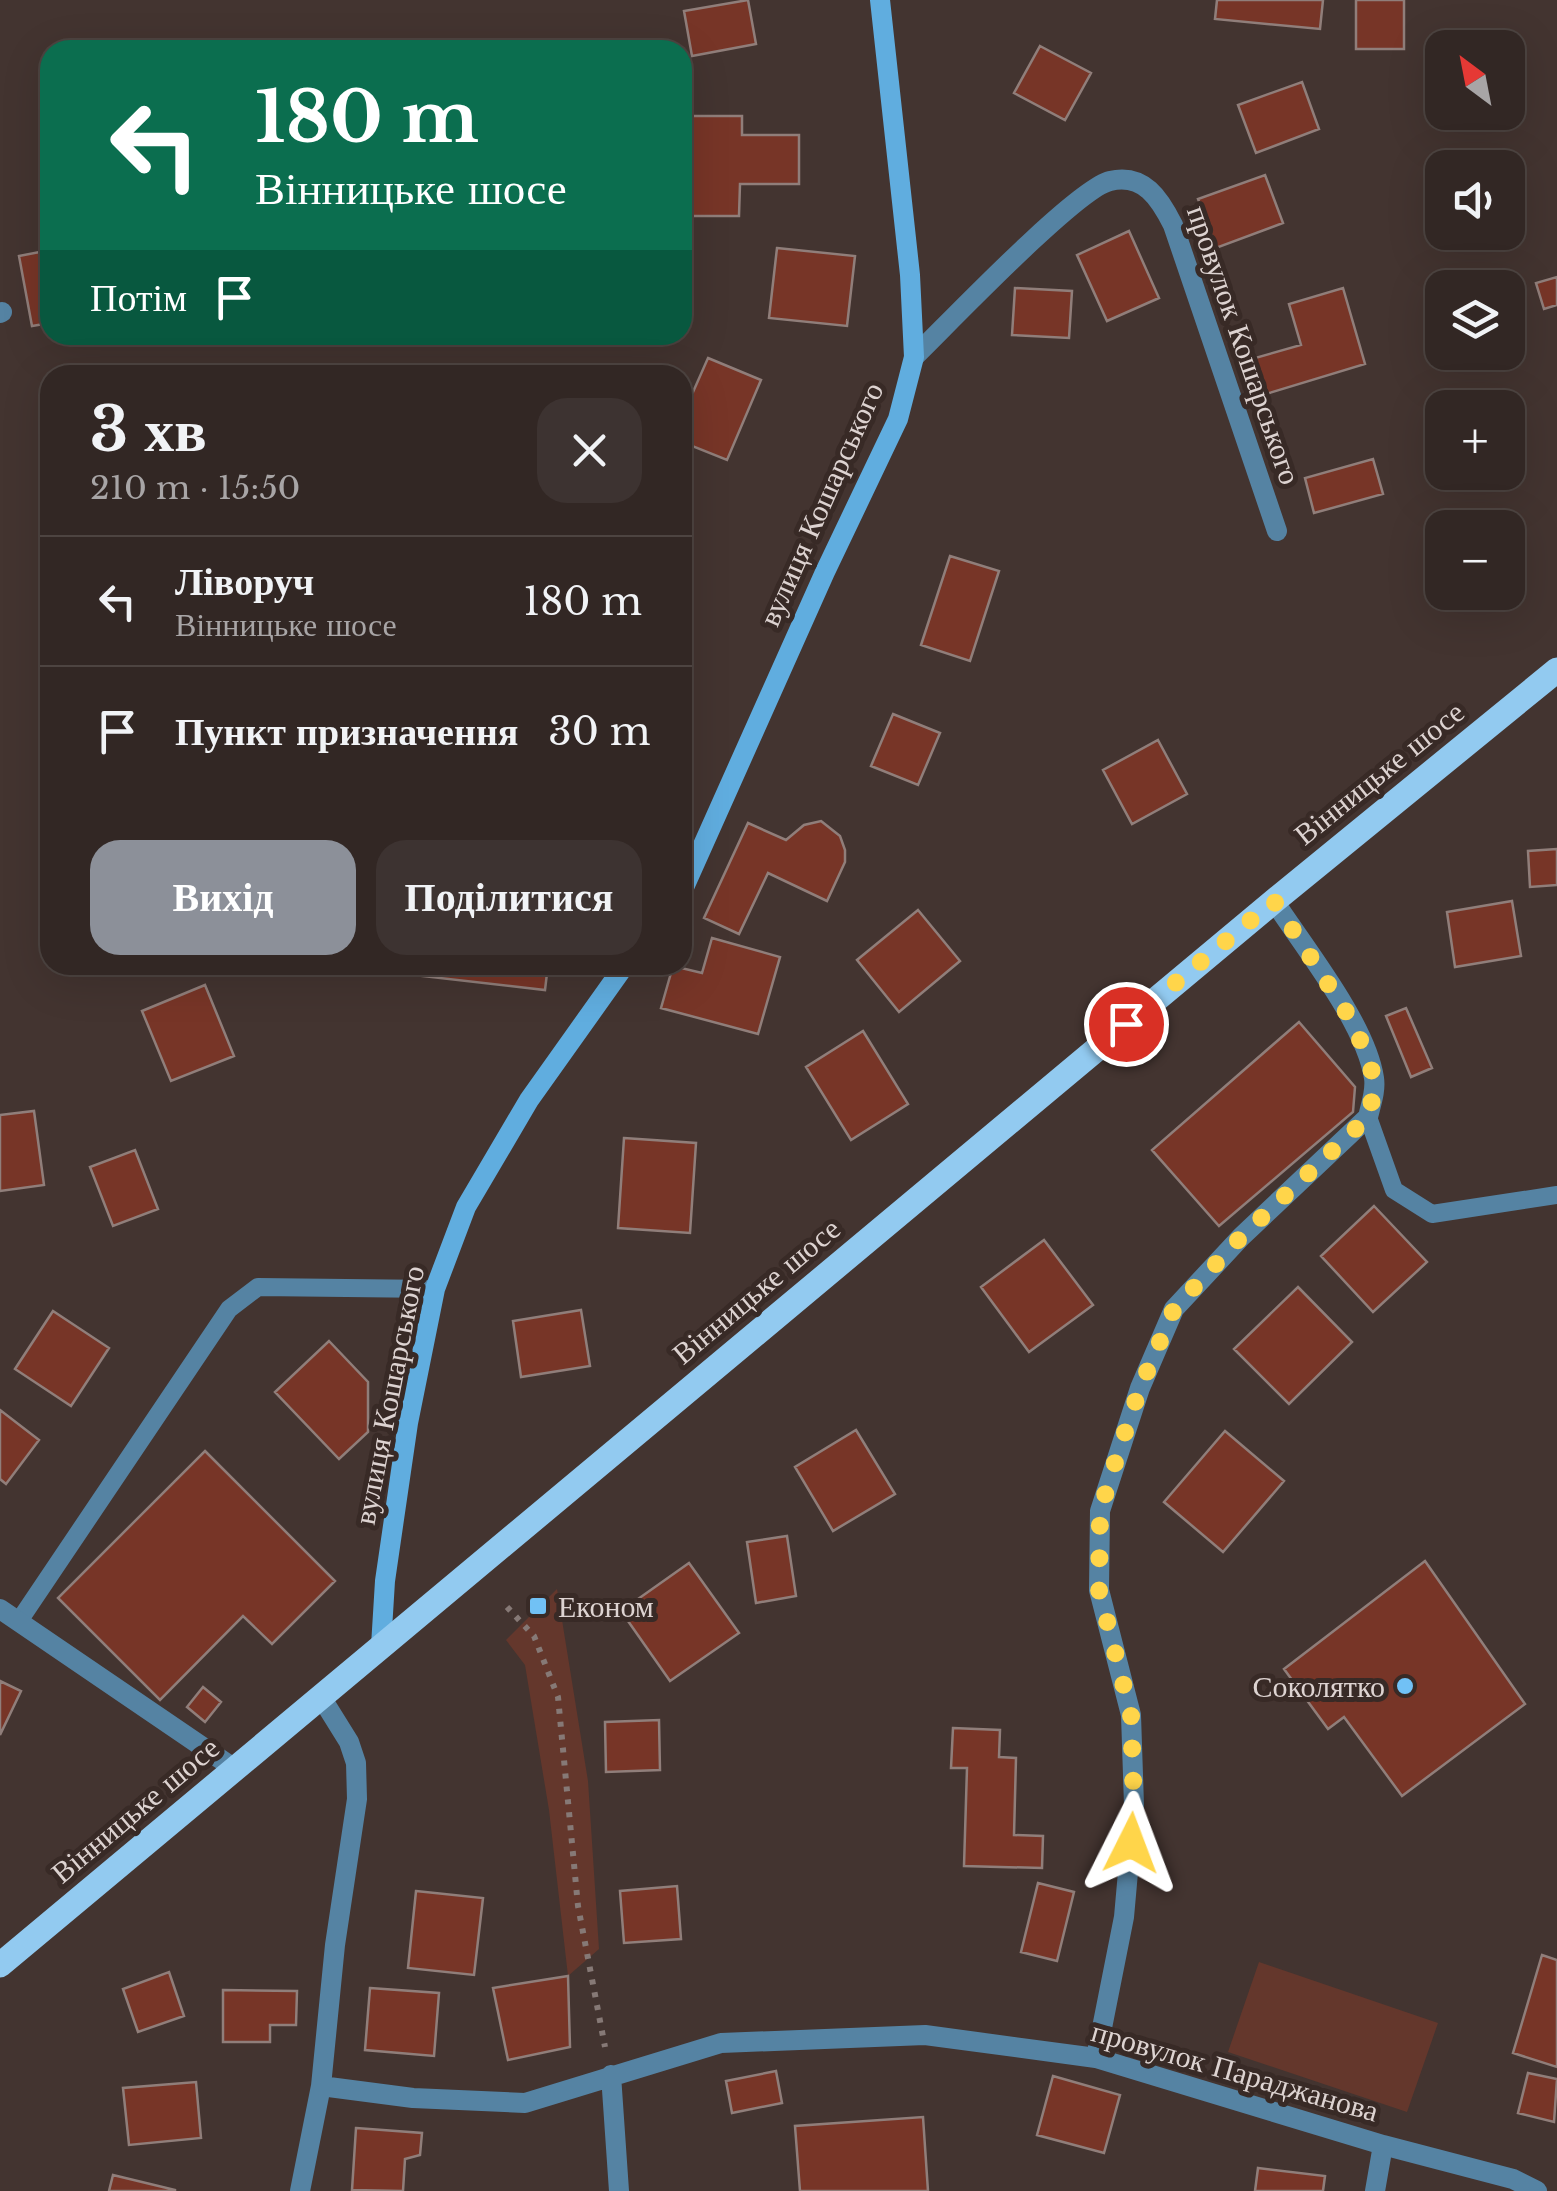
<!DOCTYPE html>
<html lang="uk">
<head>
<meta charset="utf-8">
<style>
	:root { --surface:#322724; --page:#3d3331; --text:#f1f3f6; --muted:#a8a5a6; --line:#4d4441; --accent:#8c9099 }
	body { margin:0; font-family:"Libre Baskerville",serif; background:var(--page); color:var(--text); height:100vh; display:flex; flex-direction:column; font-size:38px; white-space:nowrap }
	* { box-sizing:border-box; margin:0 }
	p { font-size:32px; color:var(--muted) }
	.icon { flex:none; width:55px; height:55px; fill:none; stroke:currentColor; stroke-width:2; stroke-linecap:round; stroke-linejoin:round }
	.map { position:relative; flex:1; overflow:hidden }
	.panel { position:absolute; left:40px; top:365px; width:652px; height:610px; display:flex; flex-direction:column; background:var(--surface); border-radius:30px; box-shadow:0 10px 40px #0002,0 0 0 2px var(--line) }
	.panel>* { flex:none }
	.top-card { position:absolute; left:40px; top:40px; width:652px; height:305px; border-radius:30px; box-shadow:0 10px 40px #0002,0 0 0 2px var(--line); background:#0b6e4f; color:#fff; overflow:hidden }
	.needle { width:65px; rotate:328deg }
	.controls { position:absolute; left:1425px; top:30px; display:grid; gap:20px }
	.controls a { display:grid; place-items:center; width:100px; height:100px; border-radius:20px; background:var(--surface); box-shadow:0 10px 40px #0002,0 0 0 2px var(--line); font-size:50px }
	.pin { position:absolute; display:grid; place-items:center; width:85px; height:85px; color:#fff; margin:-42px; border:5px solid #fff; border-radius:50%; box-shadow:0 2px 10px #0007 }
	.me { position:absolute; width:110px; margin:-55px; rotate:3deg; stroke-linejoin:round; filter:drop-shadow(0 0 8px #0008) }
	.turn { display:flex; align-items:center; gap:35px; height:210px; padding:0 50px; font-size:45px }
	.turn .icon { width:130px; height:130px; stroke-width:2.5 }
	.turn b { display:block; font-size:70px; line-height:85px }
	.then { display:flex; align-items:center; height:95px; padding:0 50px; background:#0003; gap:20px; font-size:38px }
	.round { display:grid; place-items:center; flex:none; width:105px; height:105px; border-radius:30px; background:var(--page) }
	.headline { display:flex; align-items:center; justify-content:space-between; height:170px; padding:0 50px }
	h1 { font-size:60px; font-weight:700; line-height:75px }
	.button { display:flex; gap:20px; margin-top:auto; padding:20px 50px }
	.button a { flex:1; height:115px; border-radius:30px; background:var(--accent); color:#fff; font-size:40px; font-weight:700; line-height:115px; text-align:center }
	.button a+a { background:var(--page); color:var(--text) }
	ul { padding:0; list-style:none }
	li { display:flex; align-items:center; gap:30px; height:130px; padding:0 50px; border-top:2px solid var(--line) }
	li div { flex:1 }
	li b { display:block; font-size:38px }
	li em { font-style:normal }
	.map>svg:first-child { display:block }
	.green { fill:#64372c }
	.building { fill:#773527; stroke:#907e7a; stroke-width:2.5 }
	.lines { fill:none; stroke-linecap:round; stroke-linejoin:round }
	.path { stroke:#867976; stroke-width:6; stroke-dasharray:5 8; stroke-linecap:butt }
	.lane { stroke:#5583a3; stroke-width:18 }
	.street { stroke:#5583a3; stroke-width:20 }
	.secondary { stroke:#60addf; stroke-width:20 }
	.primary { stroke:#92caf0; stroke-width:25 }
	.route { stroke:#ffd54a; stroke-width:18; stroke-dasharray:0 32.4 }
	.poi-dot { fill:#71c1f5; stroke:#382a26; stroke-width:4 }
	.labels { text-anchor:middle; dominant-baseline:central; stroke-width:10; stroke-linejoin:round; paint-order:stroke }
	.street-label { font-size:30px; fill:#ddd3d1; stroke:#382a26 }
	.poi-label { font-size:30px; fill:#ddd3d1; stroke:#382a26; text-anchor:start }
</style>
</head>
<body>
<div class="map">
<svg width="1557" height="2191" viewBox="0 0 1557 2191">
	<rect width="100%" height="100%" fill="#433430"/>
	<path class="green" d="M557 1589 588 1781 599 1949 568 1976 549 1810 525 1665 506 1640Z
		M1259 1962 1438 2023 1407 2112 1228 2052Z"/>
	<path class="building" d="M748 0 756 44 692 56 684 11Z
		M1217 0H1323L1320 29 1215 19Z
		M1356 0H1404V49H1356Z
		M1040 46 1091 73 1065 120 1014 93Z
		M1302 82 1319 129 1256 153 1238 105Z
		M691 116H742V135H799V184H740L739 216H690Z
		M1265 175 1283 223 1216 248 1198 199Z
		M1129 231 1159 298 1107 321 1077 255Z
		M777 248 855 256 847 326 769 318Z
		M50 250V323L32 326 19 256Z
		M1557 277V305L1544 309 1536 283Z
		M1015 288 1072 291 1069 338 1012 335Z
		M1343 288 1365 364 1266 394 1255 358 1301 345 1289 304Z
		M708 358 761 380 727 460 682 442V417Z
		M1373 459 1383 494 1314 513 1305 478Z
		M950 556 999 571 970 661 921 645Z
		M893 714 940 733 918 785 871 766Z
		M1158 740 1187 794 1132 824 1103 770Z
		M821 821 840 836 845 850V862L827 901 768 873 739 934 704 918 748 823 786 840 804 825Z
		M1557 849V885L1530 887 1528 851Z
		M1512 901 1521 956 1455 967 1447 912Z
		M918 910 960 961 899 1012 857 960Z
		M712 938 780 957 758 1034 661 1008 673 966 702 973Z
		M424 965H548L545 990 422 976Z
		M205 985 234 1056 171 1081 142 1011Z
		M1406 1008 1432 1068 1411 1077 1386 1016Z
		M1299 1022 1355 1087 1353 1112 1219 1226 1152 1150Z
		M863 1031 908 1104 851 1140 806 1067Z
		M34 1111 44 1185 0 1191V1115Z
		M624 1138 696 1143 690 1233 618 1228Z
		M135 1150 158 1209 113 1226 90 1167Z
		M1374 1206 1427 1262 1373 1312 1321 1256Z
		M1044 1240 1093 1305 1029 1352 981 1287Z
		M1298 1287 1352 1342 1289 1404 1234 1349Z
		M581 1310 590 1366 521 1377 513 1321Z
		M53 1311 109 1348 71 1406 15 1369Z
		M329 1341 368 1382V1432L339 1459 275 1392Z
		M0 1410 39 1440 6 1484 0 1479Z
		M856 1430 895 1494 833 1531 795 1467Z
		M1225 1431 1284 1481 1223 1552 1164 1502Z
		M205 1451 335 1581 272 1644 243 1616 160 1700 58 1598Z
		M787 1536 796 1596 756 1603 747 1542Z
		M1425 1561 1525 1704 1402 1796 1344 1717 1328 1729 1284 1669Z
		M689 1563 739 1633 670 1681 621 1611Z
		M0 1681 21 1691 0 1735Z
		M203 1687 221 1702 205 1722 187 1707Z
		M659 1720 660 1770 606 1772 605 1722Z
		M953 1728 1000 1730 999 1757 1016 1758 1014 1835 1043 1836 1042 1868 964 1866 967 1768H951Z
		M1038 1883 1074 1892 1057 1961 1021 1952Z
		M677 1886 681 1939 624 1943 620 1891Z
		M416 1891 483 1898 474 1975 408 1968Z
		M1542 1955 1557 1960V2067L1513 2053Z
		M169 1972 184 2016 138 2032 123 1989Z
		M568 1976 570 2047 508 2060 493 1988Z
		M370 1988 439 1993 434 2056 365 2050Z
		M223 1990 297 1991 296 2025H270V2042H223Z
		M776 2071 782 2103 732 2113 726 2081Z
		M1528 2073 1557 2079 1554 2122 1518 2113Z
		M1053 2076 1120 2095 1104 2153 1037 2135Z
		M196 2082 201 2138 129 2145 123 2088Z
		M923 2117 928 2191H800L795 2126Z
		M356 2128 422 2133 420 2155 405 2159 403 2191 352 2190Z
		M1258 2168 1325 2176 1323 2191H1255Z
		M113 2175 175 2190V2191H109Z"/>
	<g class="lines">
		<path class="path" d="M507 1607 534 1636 558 1697 578 1906 605 2047"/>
		<path class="lane" d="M1368 1117 1394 1190 1432 1214 1557 1195
			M19 1621 229 1309 258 1287 435 1289"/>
		<path class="street" d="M0 313 2 312
			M914 357C947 325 1076 189 1110 181 1144 173 1160 199 1173 225L1277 531
			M0 1609 235 1769
			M1096 2058 1124 1917 1134 1805 1131 1715 1099 1590 1100 1511 1140 1388 1174 1309 1241 1237 1368 1117C1371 1104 1376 1091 1374 1078 1366 1024 1304 947 1274 901
			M611 2075 619 2191
			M321 2086 413 2098 525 2103 721 2043 925 2035 1096 2058 1383 2145 1513 2179 1537 2191
			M300 2191 321 2086 335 1945 357 1799 356 1763 349 1742 321 1697
			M1375 2191 1383 2145"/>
		<path class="secondary" d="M682 892 825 572 898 419 914 357 910 275 880 0
			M381 1646 385 1581 408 1423 435 1289 466 1207 529 1100 625 965"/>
		<path class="primary" d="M0 1965 1274 901 1557 670"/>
	</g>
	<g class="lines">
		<path class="route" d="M1126 1024 1274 901 1354 1024 1374 1077 1373 1096 1368 1117 1241 1237 1174 1309 1140 1388 1119 1450 1100 1511 1099 1590 1131 1714 1134 1805 1131 1843"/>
	</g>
	<g class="poi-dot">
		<rect x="528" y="1596" width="20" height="20" rx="5"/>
		<circle cx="1405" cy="1686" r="10"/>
	</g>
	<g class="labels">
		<g class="street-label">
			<text transform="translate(1244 345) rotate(71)">провулок Кошарського</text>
			<text transform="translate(821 504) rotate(-66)">вулиця Кошарського</text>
			<text transform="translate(1379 773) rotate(-39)">Вінницьке шосе</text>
			<text transform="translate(756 1291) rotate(-40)">Вінницьке шосе</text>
			<text transform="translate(389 1395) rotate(-79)">вулиця Кошарського</text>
			<text transform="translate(135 1810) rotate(-40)">Вінницьке шосе</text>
			<text transform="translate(1235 2071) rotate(16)">провулок Параджанова</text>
		</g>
		<g class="poi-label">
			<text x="558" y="1606">Економ</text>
			<text x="1385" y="1686" text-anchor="end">Соколятко</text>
		</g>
	</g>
</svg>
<div class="controls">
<a><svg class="needle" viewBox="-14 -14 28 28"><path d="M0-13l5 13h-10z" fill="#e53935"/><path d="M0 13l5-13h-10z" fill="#a8a5a6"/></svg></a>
<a><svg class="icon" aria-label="sound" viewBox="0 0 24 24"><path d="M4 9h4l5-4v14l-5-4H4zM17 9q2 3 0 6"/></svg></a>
<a><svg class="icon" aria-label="layers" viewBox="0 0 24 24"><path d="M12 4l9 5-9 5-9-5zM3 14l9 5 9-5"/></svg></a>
<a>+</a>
<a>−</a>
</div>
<div class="pin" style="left:1126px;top:1024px;background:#d93025"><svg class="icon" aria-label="arrive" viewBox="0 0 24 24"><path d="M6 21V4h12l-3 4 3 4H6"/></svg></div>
<svg class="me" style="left:1131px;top:1843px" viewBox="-20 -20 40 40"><path d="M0-17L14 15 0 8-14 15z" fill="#ffd54a" stroke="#fff" stroke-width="4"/></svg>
<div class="top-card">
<div class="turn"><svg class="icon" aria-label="left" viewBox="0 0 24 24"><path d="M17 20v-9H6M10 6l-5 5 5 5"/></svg><div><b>180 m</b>Вінницьке шосе</div></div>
<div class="then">Потім<svg class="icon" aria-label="arrive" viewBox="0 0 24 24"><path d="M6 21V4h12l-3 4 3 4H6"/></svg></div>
</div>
<section class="panel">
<div class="headline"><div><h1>3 хв</h1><p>210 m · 15:50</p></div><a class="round"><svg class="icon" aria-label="close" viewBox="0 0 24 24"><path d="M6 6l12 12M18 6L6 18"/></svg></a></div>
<ul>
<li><svg class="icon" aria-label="left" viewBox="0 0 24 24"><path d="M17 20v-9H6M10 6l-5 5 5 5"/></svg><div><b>Ліворуч</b><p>Вінницьке шосе</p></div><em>180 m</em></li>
<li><svg class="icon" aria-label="arrive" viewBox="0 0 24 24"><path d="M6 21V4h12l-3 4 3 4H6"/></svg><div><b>Пункт призначення</b></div><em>30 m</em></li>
</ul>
<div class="button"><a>Вихід</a><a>Поділитися</a></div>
</section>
</div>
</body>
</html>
